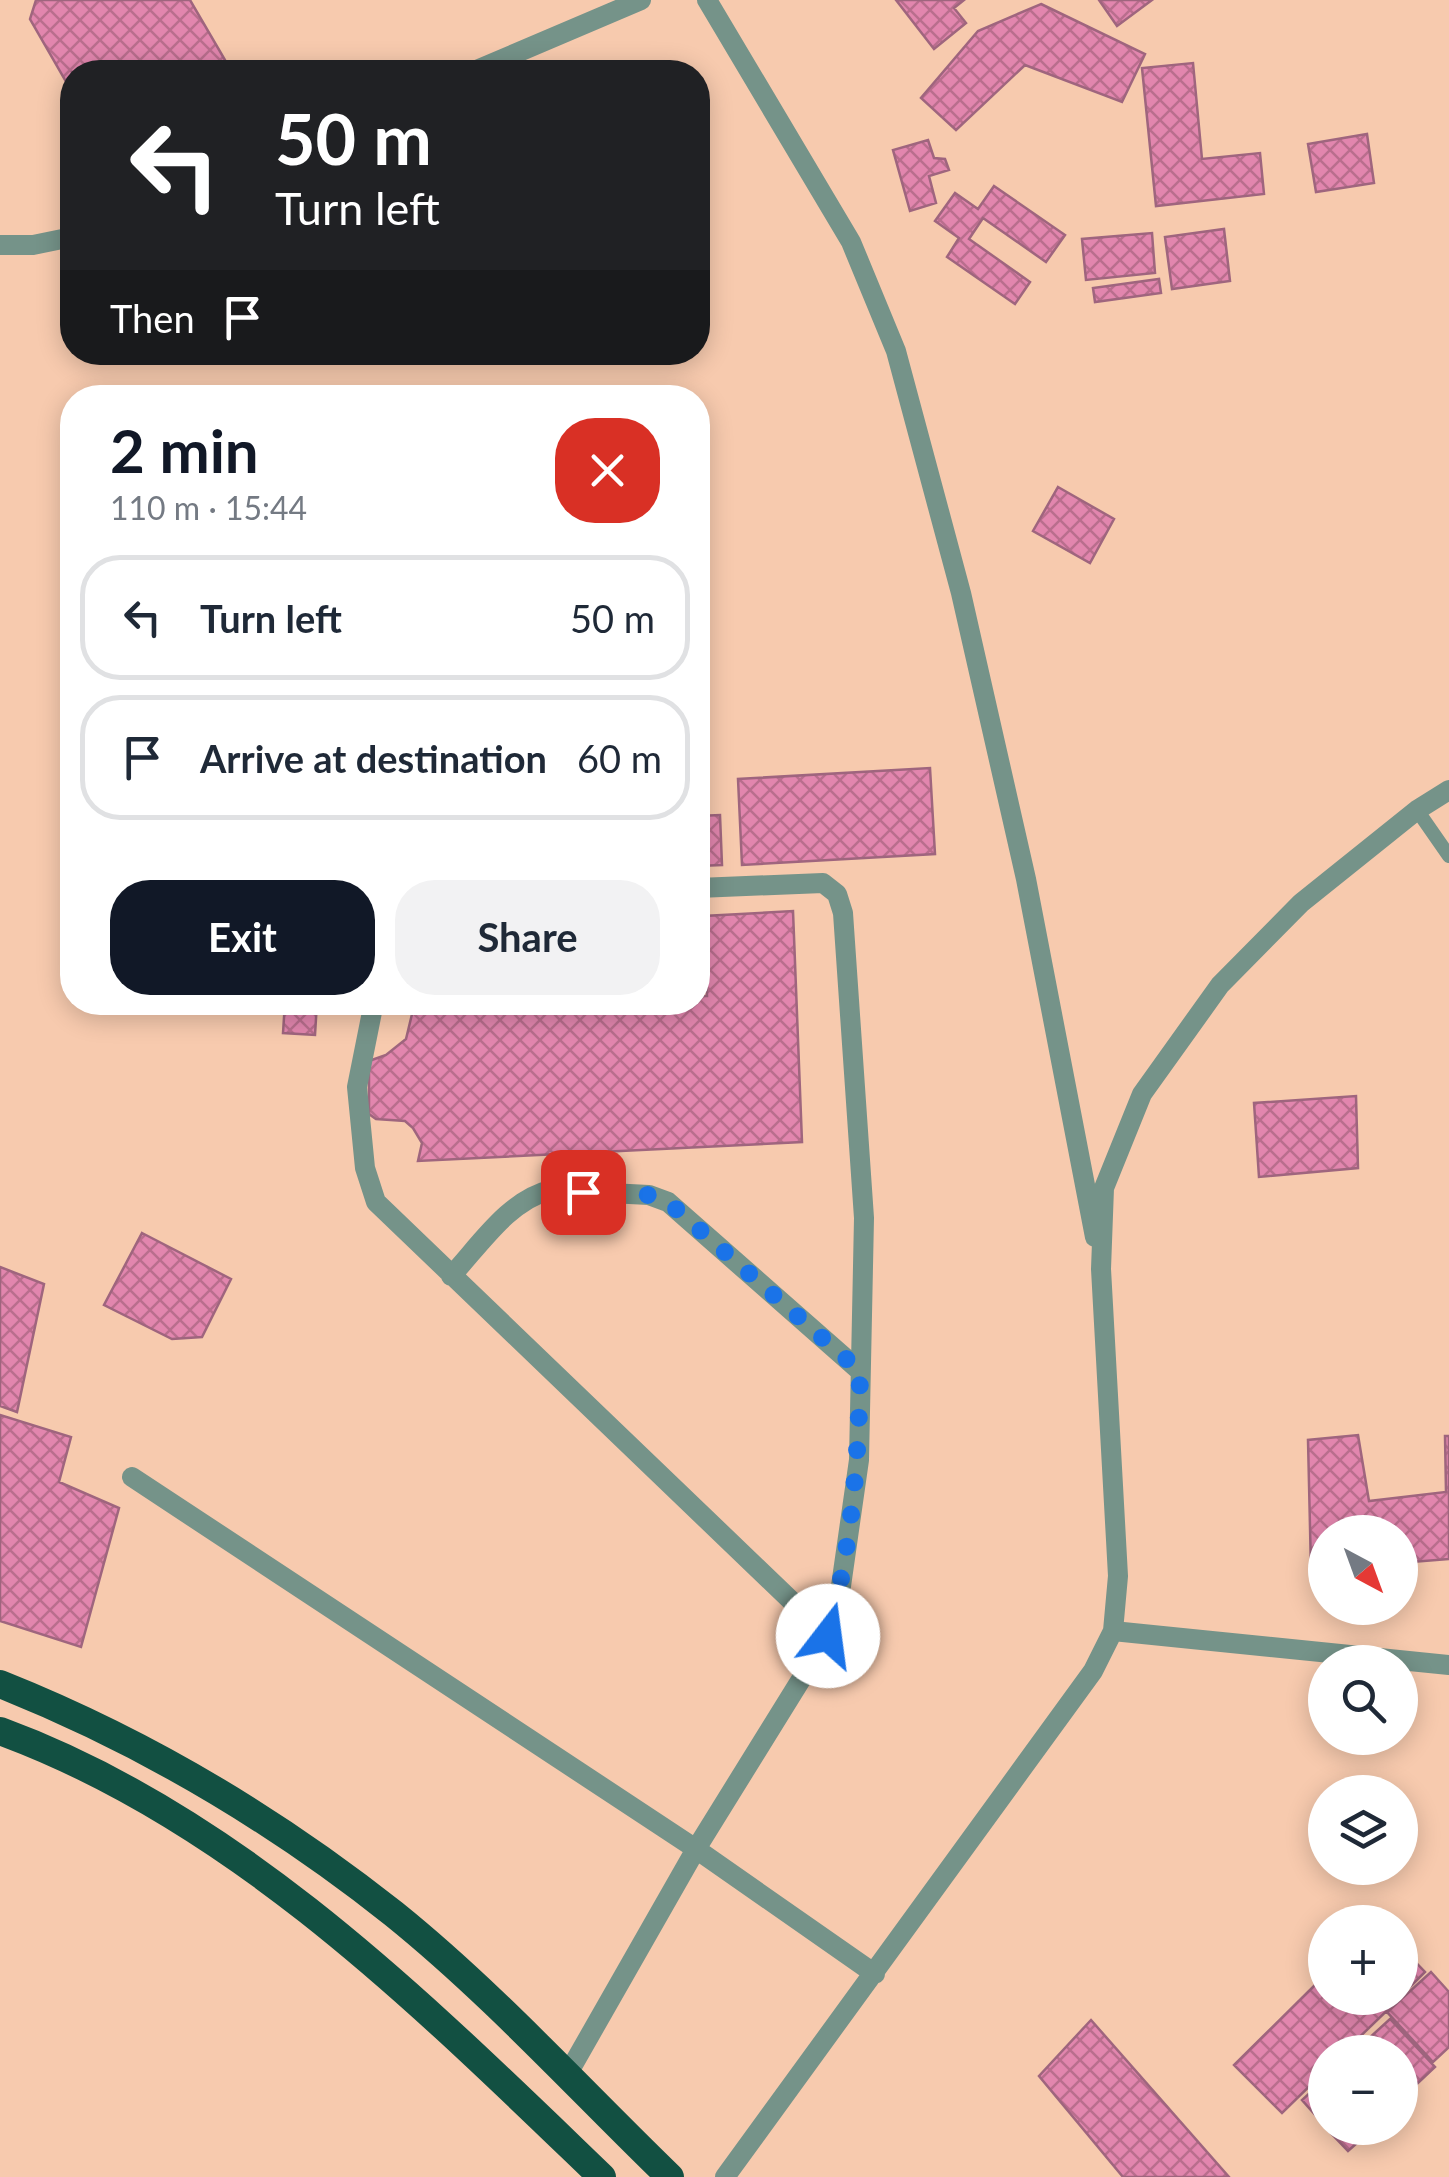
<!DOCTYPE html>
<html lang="en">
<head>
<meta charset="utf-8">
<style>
	:root { --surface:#fff; --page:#f2f2f3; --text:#1f2937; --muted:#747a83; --line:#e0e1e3; --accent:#111827 }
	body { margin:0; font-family:Lato,sans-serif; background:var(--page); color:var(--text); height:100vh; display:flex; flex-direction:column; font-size:38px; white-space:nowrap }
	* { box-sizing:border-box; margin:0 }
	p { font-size:32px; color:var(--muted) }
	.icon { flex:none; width:55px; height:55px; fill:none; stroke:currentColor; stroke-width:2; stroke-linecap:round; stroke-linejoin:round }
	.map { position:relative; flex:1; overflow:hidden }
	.details { position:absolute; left:60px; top:385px; width:650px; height:630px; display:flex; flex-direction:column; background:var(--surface); border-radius:40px; box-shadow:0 5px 25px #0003 }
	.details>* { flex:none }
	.top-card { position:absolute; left:60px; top:60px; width:650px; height:305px; border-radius:40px; box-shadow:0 5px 25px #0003; background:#202124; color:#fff; overflow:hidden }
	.needle { width:65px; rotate:139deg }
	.controls { position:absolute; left:1308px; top:1515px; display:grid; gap:20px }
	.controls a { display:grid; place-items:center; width:110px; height:110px; border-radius:50%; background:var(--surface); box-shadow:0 5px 25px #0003; font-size:50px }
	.pin { position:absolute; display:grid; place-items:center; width:85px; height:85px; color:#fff; margin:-42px; border-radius:20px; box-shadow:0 5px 15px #0006 }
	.me { position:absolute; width:110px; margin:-55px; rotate:15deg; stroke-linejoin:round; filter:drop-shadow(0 0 8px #0008) }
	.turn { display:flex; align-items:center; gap:35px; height:210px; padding:0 50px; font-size:45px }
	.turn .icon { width:130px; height:130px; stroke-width:2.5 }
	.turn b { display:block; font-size:70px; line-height:85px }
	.then { display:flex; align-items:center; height:95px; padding:0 50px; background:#0003; gap:20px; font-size:38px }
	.round { display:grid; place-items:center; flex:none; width:105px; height:105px; border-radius:40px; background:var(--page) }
	.overview { display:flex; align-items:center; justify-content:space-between; height:170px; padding:0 50px }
	h1 { font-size:60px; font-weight:700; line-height:75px; color:var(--accent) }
	.primary-button { display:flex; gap:20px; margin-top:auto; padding:20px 50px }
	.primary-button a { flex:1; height:115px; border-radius:40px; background:var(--accent); color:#fff; font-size:40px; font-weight:700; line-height:115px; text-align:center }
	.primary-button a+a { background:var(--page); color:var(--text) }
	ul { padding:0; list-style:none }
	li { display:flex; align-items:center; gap:30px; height:125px; margin:0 20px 15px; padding:0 30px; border:5px solid var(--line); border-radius:40px }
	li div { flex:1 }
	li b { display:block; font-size:38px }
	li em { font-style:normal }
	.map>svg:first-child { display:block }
	.building { fill:url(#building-cross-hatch); stroke:#9f657e; stroke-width:2.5 }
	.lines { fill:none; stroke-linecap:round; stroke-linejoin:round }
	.service { stroke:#759389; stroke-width:14 }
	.minor { stroke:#759389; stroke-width:20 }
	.trunk { stroke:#125042; stroke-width:28 }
	.route { stroke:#1a73e8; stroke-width:18; stroke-dasharray:0 32.4 }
</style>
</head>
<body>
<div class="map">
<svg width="1449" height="2177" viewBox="0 0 1449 2177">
	<defs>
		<pattern id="building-cross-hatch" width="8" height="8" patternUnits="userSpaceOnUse" patternTransform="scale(2.5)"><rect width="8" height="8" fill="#e286ae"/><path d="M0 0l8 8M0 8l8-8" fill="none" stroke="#b96e8d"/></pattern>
	</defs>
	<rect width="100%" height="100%" fill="#f7caae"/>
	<path class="building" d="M36 0H190L232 72H72V92L30 19Z
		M896 0H964L954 8 966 23 934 49Z
		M1099 0H1152L1117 26Z
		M1041 4 1145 54 1122 102 1025 65 956 130 921 98 978 31Z
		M1193 63 1202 159 1260 153 1264 194 1156 206 1142 68Z
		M1367 134 1374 183 1316 192 1308 144Z
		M928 140 934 158 945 159 949 170 929 176 936 203 910 211 893 150Z
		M994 186 1065 235 1046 262 983 218 969 239 1030 282 1015 304 947 257 959 238 935 221 955 193 978 209Z
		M1224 229 1230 281 1172 289 1165 237Z
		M1152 233 1155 273 1086 280 1082 239Z
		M1159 279 1161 293 1095 302 1093 288Z
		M1058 487 1114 519 1090 563 1033 531Z
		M930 768 935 854 742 865 738 779Z
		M720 815 722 865 698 866V816Z
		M793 911 802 1142 418 1161 422 1143 413 1128 405 1121 376 1119 369 1114V1061L386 1055 406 1039 413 1010 540 1002H698V996H707L704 916Z
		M285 1002H317L315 1035 283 1033Z
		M475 1002H540L476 1007Z
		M1356 1096 1358 1168 1259 1177 1254 1103Z
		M142 1233 231 1279 202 1337 172 1339 104 1305Z
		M0 1267 44 1284 17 1412 0 1406Z
		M0 1415 71 1437 59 1482 119 1508 81 1647 0 1621Z
		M1358 1435 1369 1501 1446 1492 1445 1436H1449V1559L1400 1563V1532H1325V1569L1311 1570 1308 1440Z
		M1400 1946 1425 1972 1400 1997Z
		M1431 1972 1449 1992V2047L1433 2062 1387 2012Z
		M1325 1975V1998H1400L1344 2052H1325V2071L1282 2113 1234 2065Z
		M1390 2019 1435 2067 1403 2097 1409 2104 1400 2112V2052H1354Z
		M1091 2020 1229 2177H1123L1039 2076Z
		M1325 2079V2126L1302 2100Z
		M1326 2128H1374L1348 2151Z"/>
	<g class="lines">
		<path class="service" d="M1417 810 1449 856"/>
		<path class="minor" d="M707 0 851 242 896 351 961 593 1026 879 1095 1237
			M472 72 641 0
			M0 245H33L72 237
			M374 1002 357 1087 365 1168 376 1202 828 1636
			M451 1276C480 1245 508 1201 550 1190L649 1195 668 1202 860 1371
			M132 1477 696 1849 875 1974
			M1113 1631 1449 1665
			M566 2077 696 1849 828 1636 841 1586 859 1460 864 1218 843 913 837 894 823 883 698 888
			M725 2177 1093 1671 1113 1631 1118 1576 1101 1269 1104 1188 1142 1094 1220 985 1301 903 1417 810 1449 790"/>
		<path class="trunk" d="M0 1684C143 1741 273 1818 394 1914 492 1993 579 2089 670 2177
			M0 1731C237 1818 424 2006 602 2177"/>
	</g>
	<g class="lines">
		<path class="route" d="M583 1192 649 1195 668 1202 860 1371C859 1461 851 1549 828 1636"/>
	</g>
</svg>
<div class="controls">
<a><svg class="needle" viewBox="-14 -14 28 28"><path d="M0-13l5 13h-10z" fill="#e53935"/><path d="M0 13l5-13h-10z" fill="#747a83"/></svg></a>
<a><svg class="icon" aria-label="search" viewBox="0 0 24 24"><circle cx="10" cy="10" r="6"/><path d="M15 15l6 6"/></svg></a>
<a><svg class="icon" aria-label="layers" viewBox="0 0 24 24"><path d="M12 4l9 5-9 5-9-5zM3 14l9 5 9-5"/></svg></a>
<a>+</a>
<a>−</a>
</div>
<div class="pin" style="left:583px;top:1192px;background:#d93025"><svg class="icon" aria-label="arrive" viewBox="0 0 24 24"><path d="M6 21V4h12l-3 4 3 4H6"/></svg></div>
<svg class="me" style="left:828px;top:1636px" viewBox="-20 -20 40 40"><circle r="19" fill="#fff"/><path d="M0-13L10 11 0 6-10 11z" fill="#1a73e8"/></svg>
<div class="top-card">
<div class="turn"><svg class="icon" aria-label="left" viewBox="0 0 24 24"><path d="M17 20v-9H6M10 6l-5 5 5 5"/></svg><div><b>50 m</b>Turn left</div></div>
<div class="then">Then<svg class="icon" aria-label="arrive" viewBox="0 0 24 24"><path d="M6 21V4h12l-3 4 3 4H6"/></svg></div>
</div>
<section class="details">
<div class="overview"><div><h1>2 min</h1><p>110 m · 15:44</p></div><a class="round" style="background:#d93025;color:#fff"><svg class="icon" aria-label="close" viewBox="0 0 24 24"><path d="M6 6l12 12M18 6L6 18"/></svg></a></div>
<ul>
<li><svg class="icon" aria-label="left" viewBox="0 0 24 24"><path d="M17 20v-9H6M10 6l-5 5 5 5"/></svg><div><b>Turn left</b></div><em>50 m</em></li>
<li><svg class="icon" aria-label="arrive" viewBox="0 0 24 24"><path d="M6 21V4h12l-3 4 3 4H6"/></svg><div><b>Arrive at destination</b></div><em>60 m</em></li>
</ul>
<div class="primary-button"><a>Exit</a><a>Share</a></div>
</section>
</div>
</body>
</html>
